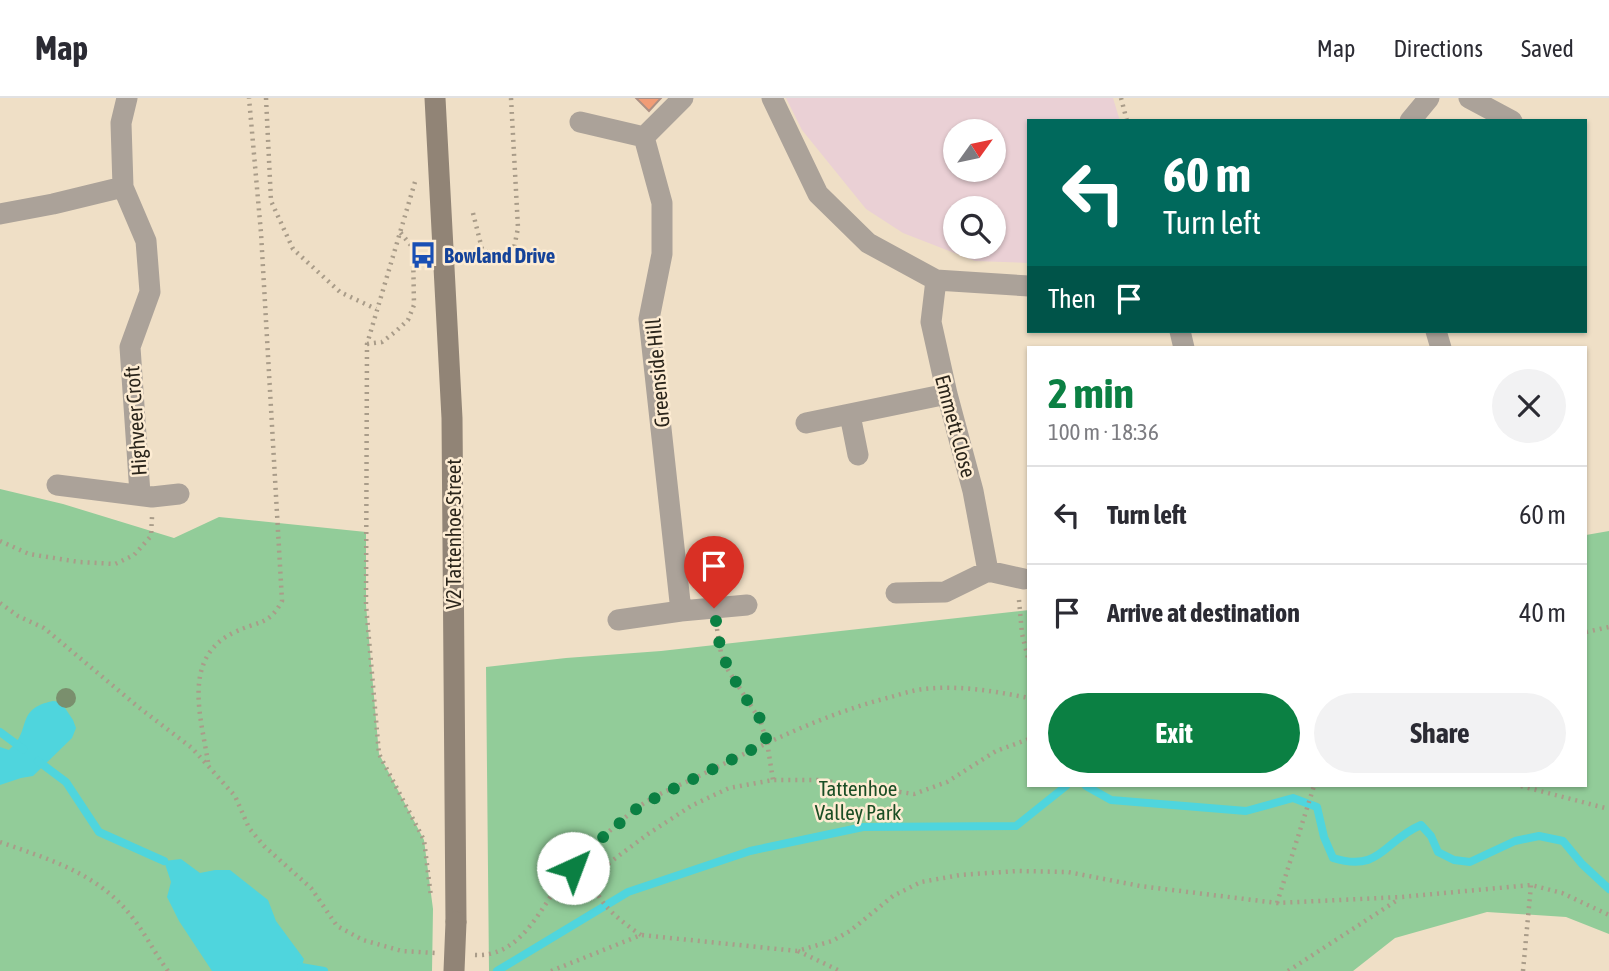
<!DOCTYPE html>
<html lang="en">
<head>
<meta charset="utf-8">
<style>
	:root { --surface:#fff; --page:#f2f2f3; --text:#2b2b33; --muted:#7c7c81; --line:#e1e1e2; --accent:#0b8043 }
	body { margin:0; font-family:"Asap Condensed",sans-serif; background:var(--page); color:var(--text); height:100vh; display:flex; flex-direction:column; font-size:26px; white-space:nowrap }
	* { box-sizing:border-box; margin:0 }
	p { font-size:23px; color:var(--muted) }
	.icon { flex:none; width:38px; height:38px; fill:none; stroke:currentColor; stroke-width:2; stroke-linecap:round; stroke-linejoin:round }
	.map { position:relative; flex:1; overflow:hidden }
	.side { position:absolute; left:1027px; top:248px; width:560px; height:441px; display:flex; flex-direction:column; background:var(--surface); border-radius:0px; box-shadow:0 2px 5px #0004 }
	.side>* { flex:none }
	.banner { position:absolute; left:1027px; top:21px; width:560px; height:214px; border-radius:0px; box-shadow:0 2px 5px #0004; background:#00695c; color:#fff; overflow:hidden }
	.needle { width:46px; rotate:57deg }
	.fabs { position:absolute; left:943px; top:21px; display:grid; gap:14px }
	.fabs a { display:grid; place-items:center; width:63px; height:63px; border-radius:50%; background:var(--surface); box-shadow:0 2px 5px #0004; font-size:35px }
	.pin { position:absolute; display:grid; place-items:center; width:60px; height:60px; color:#fff; margin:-72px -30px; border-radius:50% 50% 50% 0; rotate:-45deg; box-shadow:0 0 7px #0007 }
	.pin .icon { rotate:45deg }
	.me { position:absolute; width:77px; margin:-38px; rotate:43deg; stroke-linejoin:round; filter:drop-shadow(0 0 5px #0008) }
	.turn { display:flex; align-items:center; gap:24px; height:147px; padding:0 21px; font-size:32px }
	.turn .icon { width:91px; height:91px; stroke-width:2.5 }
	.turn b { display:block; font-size:49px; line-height:60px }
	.then { display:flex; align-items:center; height:66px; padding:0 21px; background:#0003; gap:14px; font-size:26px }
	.round { display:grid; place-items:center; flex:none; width:74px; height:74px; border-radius:37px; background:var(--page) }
	.headline { display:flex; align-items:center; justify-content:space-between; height:119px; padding:0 21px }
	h1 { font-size:42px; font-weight:700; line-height:52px; color:var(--accent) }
	.button { display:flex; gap:14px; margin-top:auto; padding:14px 21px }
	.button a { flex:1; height:80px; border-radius:42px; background:var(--accent); color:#fff; font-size:28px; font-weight:700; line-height:80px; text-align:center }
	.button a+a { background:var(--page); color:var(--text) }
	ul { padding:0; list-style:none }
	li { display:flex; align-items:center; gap:21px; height:98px; padding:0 21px; border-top:2px solid var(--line) }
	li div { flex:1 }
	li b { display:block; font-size:26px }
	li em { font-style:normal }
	header { display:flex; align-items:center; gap:42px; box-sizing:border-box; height:98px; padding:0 35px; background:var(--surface); border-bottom:2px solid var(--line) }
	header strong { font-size:33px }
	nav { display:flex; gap:38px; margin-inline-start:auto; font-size:24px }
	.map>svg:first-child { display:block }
	.education { fill:#ead0d5; fill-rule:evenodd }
	.green { fill:#92cc99 }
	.water { fill:#4fd5dd }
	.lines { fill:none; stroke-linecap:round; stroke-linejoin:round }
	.stream { stroke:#4fd5dd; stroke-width:8 }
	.building { fill:#f19c76; stroke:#ac9084; stroke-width:2 }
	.path { stroke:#a99c89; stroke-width:4.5; stroke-dasharray:2 5; stroke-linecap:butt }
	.street { stroke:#aba299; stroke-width:21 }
	.secondary { stroke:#918476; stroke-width:21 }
	.secondary-bridge { stroke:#918476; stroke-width:21 }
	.tree { fill:#7a8f6d }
	.route { stroke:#0b8043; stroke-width:12; stroke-dasharray:0 21.6 }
	.labels { text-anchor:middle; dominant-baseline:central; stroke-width:5; stroke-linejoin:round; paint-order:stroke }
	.transit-label { font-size:21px; font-weight:bold; fill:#164399; stroke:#fdecd3; text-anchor:start }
	.street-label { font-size:21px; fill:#2b251b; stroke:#fdecd3 }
	.park-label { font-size:21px; fill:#1a4d24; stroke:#fdecd3 }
</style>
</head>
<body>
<header>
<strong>Map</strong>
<nav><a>Map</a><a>Directions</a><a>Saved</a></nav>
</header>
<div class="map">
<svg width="1609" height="873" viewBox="0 0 1609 873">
	<rect width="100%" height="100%" fill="#efdfc6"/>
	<path class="education" d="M786 0H1113L1120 23H1029V165L975 163 903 135 866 111 802 32ZM956 33H994V72H956ZM956 110H994V149H956Z"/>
	<path class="green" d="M0 391 63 406 174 440 219 419 366 434V507L379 656 424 742 433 811 432 873H0Z
		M1609 433V836L1566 819 1487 814 1395 840 1353 873H489L486 569 566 560 661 553 1029 512V688H1586V437Z"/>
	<path class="water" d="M53 603 61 604 73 622 76 630 72 640 33 678 21 680 0 687V649L9 652C33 632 14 611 53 603Z
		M181 761 200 775 215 772H230L268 802 276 823 304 861 300 873H212L179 823 167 799 171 784 164 763Z"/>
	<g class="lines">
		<path class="stream" d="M0 634 23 651
			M38 663 66 684 99 734 164 763
			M1086 688 1111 702 1246 713 1293 700 1317 709 1324 739 1333 760C1381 775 1383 743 1421 727L1431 738 1438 754 1454 762 1470 764 1515 743 1539 738 1563 743 1582 766 1609 791
			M301 869 324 873
			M497 873 628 794 750 753 863 729 1016 728 1066 688"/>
	</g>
	<path class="building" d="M636 0H661L649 13Z"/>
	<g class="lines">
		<path class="path" d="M266 0 271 103 293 151 340 194 376 211
			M1121 0 1127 23
			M415 84 367 246 366 507 379 656 424 742 431 799
			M473 115 482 151 499 161 514 150 518 130 511 0
			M367 246 382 244 395 234 408 222 414 207 413 150 400 134
			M0 443 29 456 79 464 115 466 134 457 151 438 152 419
			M1019 502 1022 536 1029 564
			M0 505 18 518 44 530 137 608 192 650 235 698 249 730 264 748 311 790 337 828 363 842 402 853 435 855
			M717 531 721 555 728 572 760 622 767 644 773 682
			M1586 534 1609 529
			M208 664C201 619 181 559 235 534 257 523 269 528 282 503L261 135 249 0
			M1521 688 1609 711
			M0 744C51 762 101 776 135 823 147 839 156 857 168 873
			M1277 805 1314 688
			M641 837C623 825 594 804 593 780L601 771 648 736 691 708 729 690 773 682H818L914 696 947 684 996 653 1029 641
			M798 853 840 873
			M475 857C523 859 540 808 566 778 588 752 613 728 640 708 658 695 681 687 701 677 762 647 822 617 887 600 899 597 912 592 924 591 959 587 994 593 1029 600
			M551 873 641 837 797 853 832 843 850 833 893 798 921 784 960 777 1017 773 1068 774 1140 788 1277 805 1401 799 1531 787 1562 795 1609 817
			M1288 873 1399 801
			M1523 873 1531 787"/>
		<path class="street" d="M127 0 121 25 123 89 146 143 150 194 130 249 140 396
			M772 0 818 96 868 145 936 182 1029 188
			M1469 0 1512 23
			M1410 23 1429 0
			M580 24 644 39
			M0 116 53 106 123 89
			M936 182 931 224 947 296 973 393 988 473
			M1180 233 1184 250
			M1436 233 1441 250
			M850 317 858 357
			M806 325 947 296
			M57 387 152 399 179 396
			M896 495 945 494 988 473 1024 481
			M681 513 649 221 662 156V105L644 39 683 0
			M618 522 681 513 747 507"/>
		<path class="secondary" d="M435 0 452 320 456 824"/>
		<path class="secondary-bridge" d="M454 873 456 824"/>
	</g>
	<circle class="tree" cx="66" cy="600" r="10"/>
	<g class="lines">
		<path class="route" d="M573 770 595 746 641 707 767 644 761 622 740 592 721 555 714 510"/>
	</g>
	<defs>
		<symbol id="bus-bare" viewBox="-9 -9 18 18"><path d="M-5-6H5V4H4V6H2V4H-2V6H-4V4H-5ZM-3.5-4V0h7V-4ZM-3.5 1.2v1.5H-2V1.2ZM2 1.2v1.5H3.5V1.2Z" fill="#1a4fb4" stroke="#fdecd3" stroke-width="2.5" paint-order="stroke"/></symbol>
	</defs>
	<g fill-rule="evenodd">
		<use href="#bus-bare" x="404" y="138" width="38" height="38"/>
	</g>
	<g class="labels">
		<g class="transit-label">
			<text x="444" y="157">Bowland Drive</text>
		</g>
		<g class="street-label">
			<text transform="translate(657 275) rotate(-95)">Greenside Hill</text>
			<text transform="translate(135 323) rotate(-94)">Highveer Croft</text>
			<text transform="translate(956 328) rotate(75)">Emmett Close</text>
			<text transform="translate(453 436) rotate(-90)">V2 Tattenhoe Street</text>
		</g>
		<g class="park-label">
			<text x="858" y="690">Tattenhoe<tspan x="858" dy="24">Valley Park</tspan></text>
		</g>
	</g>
</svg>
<div class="fabs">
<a><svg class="needle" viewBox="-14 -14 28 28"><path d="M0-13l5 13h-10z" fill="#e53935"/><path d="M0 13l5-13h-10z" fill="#7c7c81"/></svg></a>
<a><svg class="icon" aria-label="search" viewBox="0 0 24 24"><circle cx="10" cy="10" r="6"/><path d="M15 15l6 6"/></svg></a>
</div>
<div class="pin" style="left:714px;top:510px;background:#d93025"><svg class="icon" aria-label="arrive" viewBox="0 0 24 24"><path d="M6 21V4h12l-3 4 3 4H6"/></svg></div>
<svg class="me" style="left:573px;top:770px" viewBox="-20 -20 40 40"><circle r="19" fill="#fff"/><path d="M0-13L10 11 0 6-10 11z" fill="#0b8043"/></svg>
<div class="banner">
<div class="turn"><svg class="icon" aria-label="left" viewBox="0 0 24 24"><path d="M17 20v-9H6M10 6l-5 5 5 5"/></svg><div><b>60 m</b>Turn left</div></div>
<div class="then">Then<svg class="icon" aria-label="arrive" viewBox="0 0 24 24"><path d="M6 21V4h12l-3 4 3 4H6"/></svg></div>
</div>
<section class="side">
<div class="headline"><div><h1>2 min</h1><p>100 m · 18:36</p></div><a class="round"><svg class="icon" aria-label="close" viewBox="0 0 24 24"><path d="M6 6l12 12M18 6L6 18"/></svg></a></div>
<ul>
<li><svg class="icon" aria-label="left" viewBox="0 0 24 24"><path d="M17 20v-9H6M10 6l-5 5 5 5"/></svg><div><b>Turn left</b></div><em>60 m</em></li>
<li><svg class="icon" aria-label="arrive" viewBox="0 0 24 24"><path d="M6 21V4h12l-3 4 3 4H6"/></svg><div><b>Arrive at destination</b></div><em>40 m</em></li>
</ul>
<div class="button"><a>Exit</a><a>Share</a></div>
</section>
</div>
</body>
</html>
